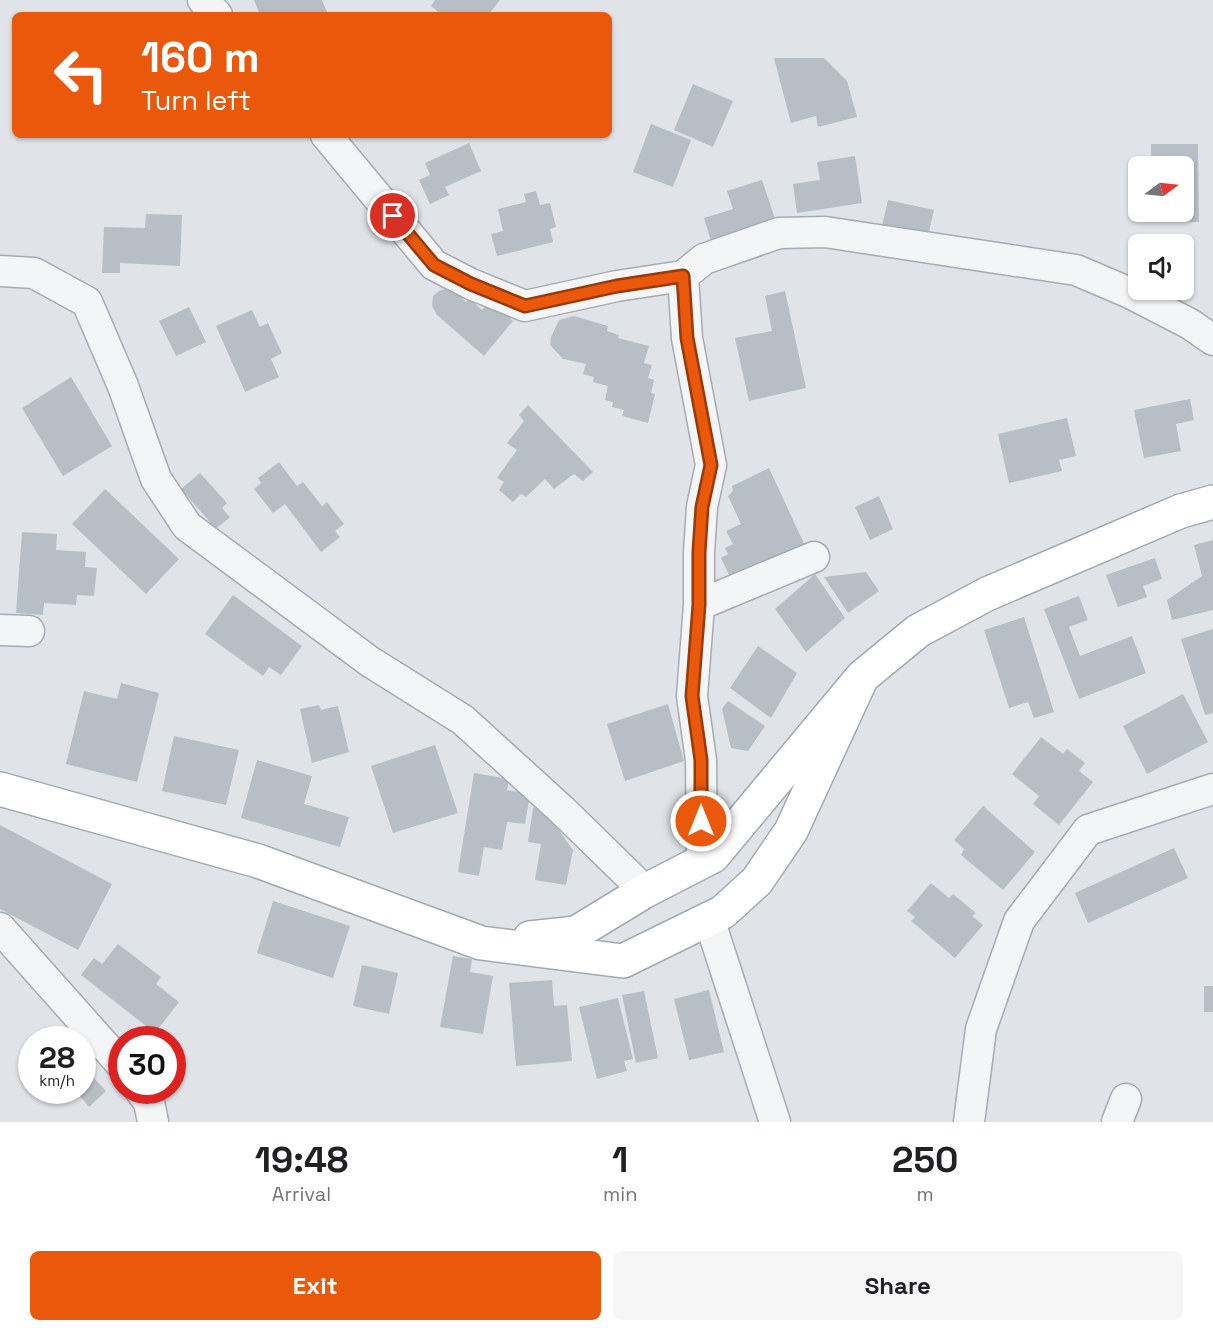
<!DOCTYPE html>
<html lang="en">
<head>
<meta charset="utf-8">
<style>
	:root { --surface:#fff; --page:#f6f6f6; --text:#202124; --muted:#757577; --accent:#ea580c }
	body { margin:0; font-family:"Space Grotesk",sans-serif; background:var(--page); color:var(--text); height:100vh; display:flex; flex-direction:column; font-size:22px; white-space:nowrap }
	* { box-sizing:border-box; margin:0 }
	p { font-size:20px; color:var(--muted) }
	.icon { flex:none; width:33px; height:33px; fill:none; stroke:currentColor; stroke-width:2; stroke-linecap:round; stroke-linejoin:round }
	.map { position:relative; height:1122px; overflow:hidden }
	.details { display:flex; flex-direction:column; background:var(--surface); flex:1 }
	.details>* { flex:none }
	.guide { position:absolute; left:12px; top:12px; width:600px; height:126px; border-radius:9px; box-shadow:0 2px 4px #0004; background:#ea580c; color:#fff; overflow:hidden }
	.needle { width:39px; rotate:75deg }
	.controls { position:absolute; left:1128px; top:156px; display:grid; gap:12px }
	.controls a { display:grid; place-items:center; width:66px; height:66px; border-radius:9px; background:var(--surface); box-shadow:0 2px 4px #0004; font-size:30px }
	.speed { position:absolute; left:18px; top:1026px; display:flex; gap:12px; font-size:30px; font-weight:700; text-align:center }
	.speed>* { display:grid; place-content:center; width:78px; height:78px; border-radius:50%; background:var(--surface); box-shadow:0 2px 4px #0004; line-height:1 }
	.speed small { font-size:15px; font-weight:400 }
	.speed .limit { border:9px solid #d22; background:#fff; color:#111 }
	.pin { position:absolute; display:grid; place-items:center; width:51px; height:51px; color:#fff; margin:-26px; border:3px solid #fff; border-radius:50%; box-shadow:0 2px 6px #0007 }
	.me { position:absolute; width:66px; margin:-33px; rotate:0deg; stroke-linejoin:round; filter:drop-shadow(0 0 4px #0008) }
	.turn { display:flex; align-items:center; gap:21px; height:126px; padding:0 30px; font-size:27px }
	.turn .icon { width:78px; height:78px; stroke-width:2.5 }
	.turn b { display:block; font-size:42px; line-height:51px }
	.eta { display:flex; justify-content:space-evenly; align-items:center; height:102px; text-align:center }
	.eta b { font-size:36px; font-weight:800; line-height:42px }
	.button { display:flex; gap:12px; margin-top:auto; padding:12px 30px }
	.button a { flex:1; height:69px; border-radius:9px; background:var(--accent); color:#fff; font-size:24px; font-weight:800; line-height:69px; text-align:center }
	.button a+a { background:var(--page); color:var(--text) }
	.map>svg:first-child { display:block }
	.building { fill:#b7bec5 }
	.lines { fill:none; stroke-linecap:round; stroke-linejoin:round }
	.minor-casing { stroke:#a5abb3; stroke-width:33 }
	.major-casing { stroke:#9faab4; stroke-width:36 }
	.minor { stroke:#f3f5f7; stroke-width:30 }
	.major { stroke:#fff; stroke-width:33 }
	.route-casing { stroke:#983908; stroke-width:15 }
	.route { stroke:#ea580c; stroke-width:10 }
</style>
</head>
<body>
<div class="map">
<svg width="1213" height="1122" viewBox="0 0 1213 1122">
	<rect width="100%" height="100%" fill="#e0e4e9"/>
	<path class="building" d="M254 0H322L327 12 320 15H260Z
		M435 0H500L488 15H442L431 6Z
		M774 58H824L847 81 857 117 818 127 816 116 791 123Z
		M693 84 733 101 713 147 674 130Z
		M651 124 691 140 673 187 633 172Z
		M469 143 481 171 445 187 449 195 430 204 419 180 430 175 425 163Z
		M1151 144H1198L1199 222H1152V212H1184V166H1151Z
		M855 156 862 203 797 213 793 184 820 180 817 162Z
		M762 180 777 225 712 245 704 218 733 209 727 191Z
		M536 191 540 205 550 203 556 227 550 229 553 242 497 256 491 234 503 231 498 209 526 202 524 194Z
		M888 200 934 210 928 236 882 226Z
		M146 214 182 215 180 266 120 263V273H102L104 227 145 228Z
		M445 289H451L466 302 469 298 482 310 490 301 513 321 484 356 437 315 432 306 433 296 439 291Z
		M785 291 806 388 749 401 735 338 772 331 765 296Z
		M189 307 206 342 176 356 159 321Z
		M252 310 260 327 268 323 282 353 271 359 279 377 245 392 216 326Z
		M574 316 608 326 607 331 619 335 618 338 649 346 644 363 652 365 648 378 654 380 651 393 655 394 648 423 622 416 624 410 612 407 613 402 605 400 608 386 593 382 594 377 583 374 586 364 563 359 550 345 551 337 559 320Z
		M71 377 112 446 63 476 22 408Z
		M1190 399 1194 420 1176 424 1181 451 1144 458 1134 410Z
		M528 405 593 472 583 481 574 474 554 489 545 479 526 497 521 494 513 502 499 490 504 482 497 478 517 450 507 443 524 421 519 415Z
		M1067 418 1076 456 1059 460 1062 471 1009 483 998 434Z
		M279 462 297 486 303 482 322 506 327 502 344 524 335 531 340 537 321 552 285 504 273 513 254 489 261 483 258 478Z
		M769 468 806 548 733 583 721 558 728 554 725 548 733 544 726 531 741 524 728 496 733 491 732 486Z
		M200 473 227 503 222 508 230 517 216 529 181 489Z
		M105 489 179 559 146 594 72 524Z
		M879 496 893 529 870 540 855 507Z
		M22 532 57 534 56 550 86 552 85 567 97 568 94 596 77 595 76 605 44 603 43 615 16 613Z
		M1213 540V610L1172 620 1167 600 1202 576 1194 545Z
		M1155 558 1162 579 1143 586 1147 597 1118 607 1106 575Z
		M866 572 879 591 848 613 824 577Z
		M815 574 845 618 806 652 775 609Z
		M233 595 302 646 281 675 269 667 263 676 205 634Z
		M1079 596 1088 620 1069 627 1080 656 1132 636 1146 673 1079 699 1044 609Z
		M1024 617 1054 712 1034 718 1028 702 1009 708 984 630Z
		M1213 629V713L1205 715 1181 639Z
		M758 646 797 673 771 718 730 688Z
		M121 683 159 693 137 782 66 764 84 691 117 699Z
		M1183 694 1208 742 1147 774 1123 726Z
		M728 701 765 726 748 751 731 748 722 709Z
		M668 704 684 761 625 781 607 724Z
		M319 705 321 710 338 706 349 752 312 763 300 709Z
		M174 736 239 750 226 805 162 791Z
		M1041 737 1063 754 1067 749 1085 763 1079 771 1093 782 1059 825 1033 804 1039 796 1012 774Z
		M435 745 458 813 393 833 371 766Z
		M257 760 312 776 304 804 349 817 340 847 241 818Z
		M474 773 509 779 507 790 530 794 525 824 507 822 502 850 484 847 479 876 458 872Z
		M983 806 1035 852 1003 890 961 855 964 849 954 840Z
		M542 807 573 850 566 885 535 880 541 844 528 842 533 808Z
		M0 825 112 884 78 950 0 909Z
		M1174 848 1188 878 1088 923 1075 893Z
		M931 883 949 898 953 894 976 913 972 916 983 925 955 958 911 921 915 917 907 911Z
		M273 901 350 926 333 978 257 953Z
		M118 944 161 977 156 984 179 1002 155 1033 81 975 94 958 102 964Z
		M453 956 472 959 470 972 493 976 483 1034 440 1027Z
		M362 965 398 973 389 1014 353 1006Z
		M552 980 554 1006 567 1005 572 1061 516 1066 509 983Z
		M1204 986H1213V1012H1204Z
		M709 990 724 1052 689 1060 674 999Z
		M644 991 658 1058 636 1063 622 995Z
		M618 998 633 1059 624 1061 627 1071 597 1079 579 1007Z
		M82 1065 106 1091 89 1107 75 1090H82Z"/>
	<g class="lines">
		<defs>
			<path id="minor" d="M203 0 217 15
				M326 135 434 265 471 284 525 306 617 286 683 276 704 259 779 233 825 232 1076 270 1130 293 1190 324 1213 340
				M0 271 34 273 87 302 123 386 156 479 187 526 369 661 463 720 562 810 645 891
				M683 276 687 338 711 465 702 507 699 552V605L692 696 701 760 702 862
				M699 605 814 557
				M0 630 29 631
				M709 919 775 1122
				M0 928 122 1065
				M140 1090 149 1102 153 1122
				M969 1122 981 1029 1019 921 1088 830 1213 789
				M1117 1122 1126 1099"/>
			<path id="major" d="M0 789 258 861 481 943 623 961 723 912 757 881 791 831 862 677
				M530 938 576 933 645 891 713 856 862 677 918 631 987 594 1181 511 1213 502"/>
		</defs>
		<use href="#minor" class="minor-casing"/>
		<use href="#major" class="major-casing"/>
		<use href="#minor" class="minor"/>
		<use href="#major" class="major"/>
	</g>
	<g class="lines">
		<defs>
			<path id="route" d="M393 216 434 265 471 284 525 306 617 286 683 276 687 338 711 465 702 507 699 552V605L692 696 701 760V821"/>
		</defs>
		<use href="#route" class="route-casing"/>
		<use href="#route" class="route"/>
	</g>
</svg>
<div class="controls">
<a><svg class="needle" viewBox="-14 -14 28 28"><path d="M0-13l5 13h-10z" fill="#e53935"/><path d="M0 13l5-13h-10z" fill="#757577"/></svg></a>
<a><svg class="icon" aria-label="sound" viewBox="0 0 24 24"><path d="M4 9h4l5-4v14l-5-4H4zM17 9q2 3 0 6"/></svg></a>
</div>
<div class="speed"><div>28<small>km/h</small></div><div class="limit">30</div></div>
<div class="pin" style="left:393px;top:216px;background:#d93025"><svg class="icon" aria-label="arrive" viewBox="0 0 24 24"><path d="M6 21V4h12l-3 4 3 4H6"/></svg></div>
<svg class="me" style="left:701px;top:821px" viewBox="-20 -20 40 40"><circle r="17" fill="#ea580c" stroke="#fff" stroke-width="3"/><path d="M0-11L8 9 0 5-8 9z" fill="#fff"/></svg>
<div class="guide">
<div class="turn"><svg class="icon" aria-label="left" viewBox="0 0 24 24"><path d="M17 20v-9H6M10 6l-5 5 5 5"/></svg><div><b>160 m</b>Turn left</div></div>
</div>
</div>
<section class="details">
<div class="eta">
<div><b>19:48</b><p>Arrival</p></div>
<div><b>1</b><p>min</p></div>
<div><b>250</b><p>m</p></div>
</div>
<div class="button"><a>Exit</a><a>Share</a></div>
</section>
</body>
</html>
